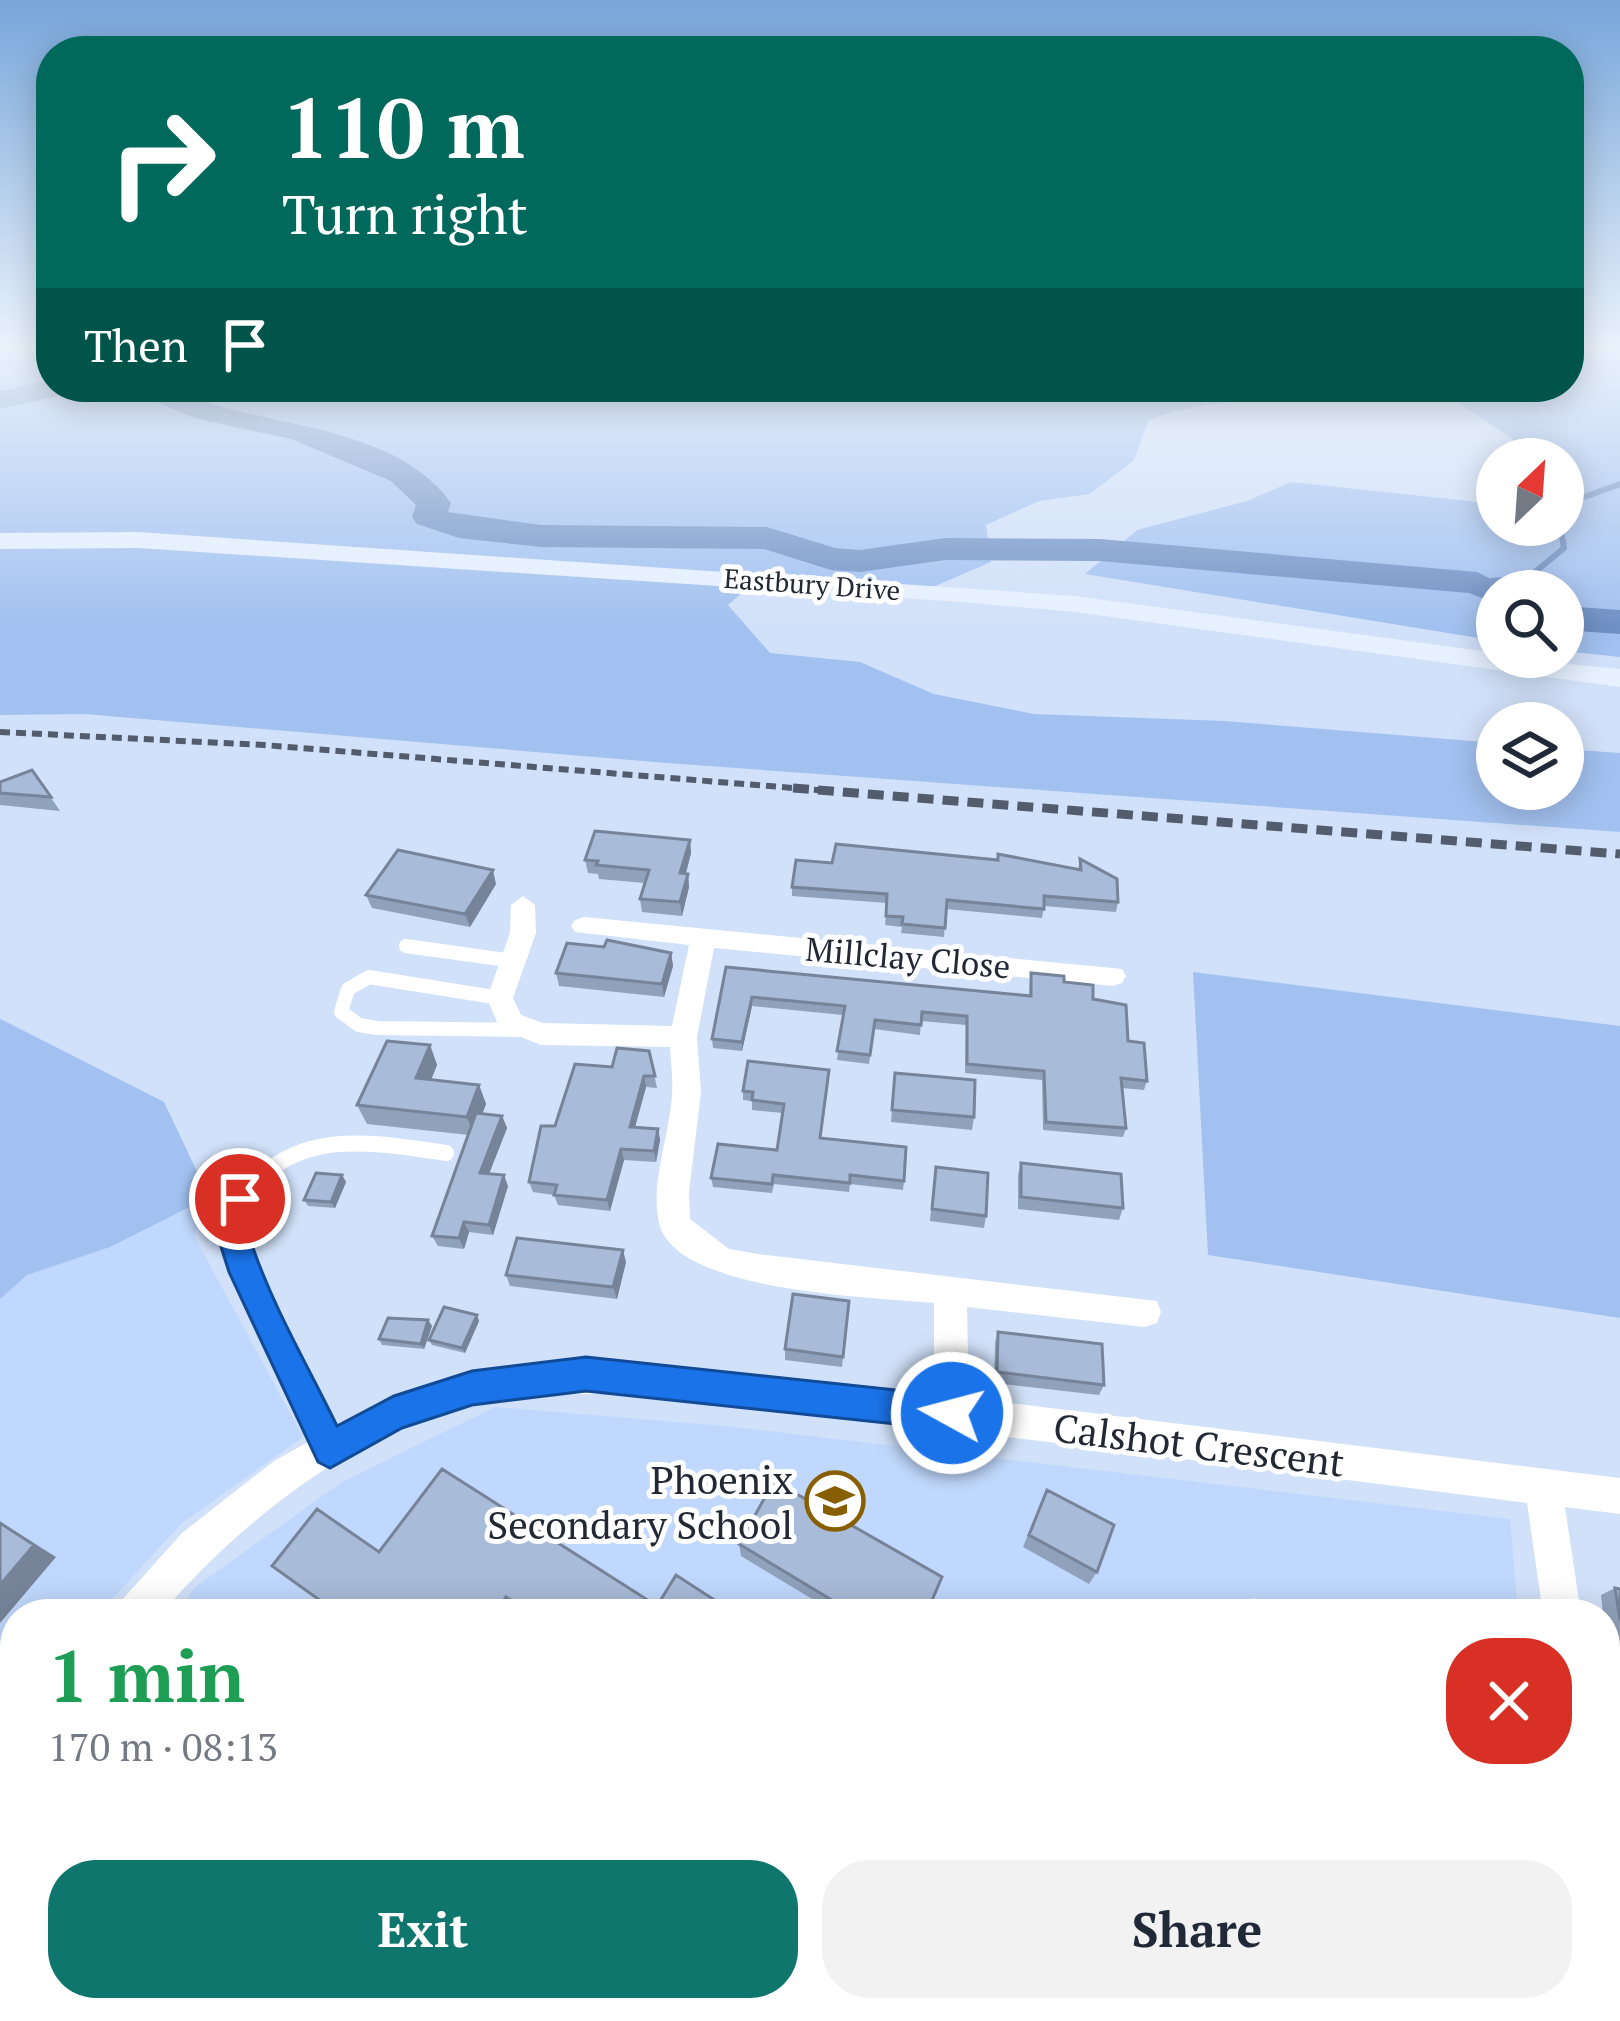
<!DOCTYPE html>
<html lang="en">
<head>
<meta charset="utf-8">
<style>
	:root { --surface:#fff; --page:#f2f2f3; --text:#1f2937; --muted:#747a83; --accent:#0f766e }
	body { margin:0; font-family:"PT Serif",serif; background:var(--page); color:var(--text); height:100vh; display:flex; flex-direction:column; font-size:45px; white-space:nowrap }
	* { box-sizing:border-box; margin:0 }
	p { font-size:39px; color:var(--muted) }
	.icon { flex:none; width:66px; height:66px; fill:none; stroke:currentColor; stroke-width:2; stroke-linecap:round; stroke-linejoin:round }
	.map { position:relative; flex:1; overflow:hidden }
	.drawer { position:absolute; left:0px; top:1599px; width:1620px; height:423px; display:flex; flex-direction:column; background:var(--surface); border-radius:48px 48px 0 0; box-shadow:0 6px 30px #0003 }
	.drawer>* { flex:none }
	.guide { position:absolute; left:36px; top:36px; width:1548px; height:366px; border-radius:48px; box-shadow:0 6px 30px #0003; background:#00695c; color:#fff; overflow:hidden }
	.needle { width:78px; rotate:25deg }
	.buttons { position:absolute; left:1476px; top:438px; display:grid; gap:24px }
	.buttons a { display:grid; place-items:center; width:108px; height:108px; border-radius:50%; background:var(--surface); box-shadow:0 6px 30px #0003; font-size:60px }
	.pin { position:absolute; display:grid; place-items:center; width:102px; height:102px; color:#fff; margin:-51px; border:6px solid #fff; border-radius:50%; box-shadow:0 3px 12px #0007 }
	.me { position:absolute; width:132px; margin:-66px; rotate:277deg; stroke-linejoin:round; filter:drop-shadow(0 0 9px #0008) }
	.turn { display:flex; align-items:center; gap:42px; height:252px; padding:0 48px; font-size:54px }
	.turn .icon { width:156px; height:156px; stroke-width:2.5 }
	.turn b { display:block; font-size:84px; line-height:102px }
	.then { display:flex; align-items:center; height:114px; padding:0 48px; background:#0003; gap:24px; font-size:45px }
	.round { display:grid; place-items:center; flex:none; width:126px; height:126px; border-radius:48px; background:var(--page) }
	.summary { display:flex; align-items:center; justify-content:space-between; height:204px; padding:0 48px }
	h1 { font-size:72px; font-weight:700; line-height:90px; color:#1e9e55 }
	.primary-button { display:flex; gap:24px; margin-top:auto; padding:24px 48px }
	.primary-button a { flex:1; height:138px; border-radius:48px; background:var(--accent); color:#fff; font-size:48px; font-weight:700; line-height:138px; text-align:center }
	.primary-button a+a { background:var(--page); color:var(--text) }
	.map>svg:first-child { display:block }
	.built { fill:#c0d8fd }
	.green { fill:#a2c1f0 }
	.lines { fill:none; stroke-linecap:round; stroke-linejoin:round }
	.stream { stroke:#6f90c4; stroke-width:6 }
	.river { fill:#6f90c4; fill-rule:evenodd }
	.lane-far2 { stroke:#fff; stroke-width:14 }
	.lane-far1 { stroke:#fff; stroke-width:16 }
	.lane { stroke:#fff; stroke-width:21 }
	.street { fill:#fff; fill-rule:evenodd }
	.secondary { fill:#e6f0ff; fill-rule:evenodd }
	.rail-far1 { stroke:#535c6c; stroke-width:6; stroke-dasharray:10 6; stroke-linecap:butt }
	.rail { stroke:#535c6c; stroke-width:9; stroke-dasharray:16 9; stroke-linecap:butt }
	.wall { fill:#90a1bb }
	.shaded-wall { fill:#768398 }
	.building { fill:#a8bbd9; stroke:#768398; stroke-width:3 }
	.route { fill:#1a73e8; stroke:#114b97; stroke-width:3 }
	.labels { text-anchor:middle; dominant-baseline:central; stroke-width:10; stroke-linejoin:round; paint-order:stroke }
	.far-street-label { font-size:27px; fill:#222935; stroke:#fff }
	.street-label { font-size:33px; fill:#222935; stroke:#fff }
	.near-street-label { font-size:39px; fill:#222935; stroke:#fff }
	.near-poi-label { font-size:39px; fill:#222935; stroke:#fff; text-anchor:end }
</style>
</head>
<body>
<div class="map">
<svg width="1620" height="2021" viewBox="0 0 1620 2021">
	<rect width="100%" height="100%" fill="#d1e1f9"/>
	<path class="built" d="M0 1018 164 1102 209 1197 194 1236 303 1437 182 1523 98 1614H15V1724L0 1757Z
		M495 1407 734 1427 1510 1519 1518 1614H177L194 1588 342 1482Z
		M15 1883V2007H1552L1554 2021H0V1918Z"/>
	<path class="green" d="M0 346H51V387H1321C1264 404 1203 397 1148 421L1134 460 1090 494 1039 501 986 525 991 562 933 587 762 575 728 605 770 653 860 662 934 694 1034 714 1224 721 1497 743V789H1563V749L1620 753V832L667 763 84 714 0 715Z
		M1569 346H1620V657L1563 651V591H1497V641L1085 574 1137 530 1247 501 1291 482 1478 502 1497 498V525H1563V459H1542L1434 387H1569Z
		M1193 972 1620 1026V1318L1208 1255Z
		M0 1019 164 1102 209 1197 110 1247 27 1275 0 1299Z
		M805 2007H1075L1099 2021H784Z"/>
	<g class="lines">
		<path class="stream" d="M1563 520 1576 500 1620 484
			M1477 583 1529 577 1564 548 1560 525"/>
		<path class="river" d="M51 380V387H76L71 393 0 409V391Z
			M131 387C170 387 177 393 213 404 289 428 400 431 451 503L448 512 541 525 767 527 835 548 860 550 945 538 1100 539 1477 572 1514 591H1497V604L1469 593 1100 561 945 560 860 572 831 570 764 549 541 547 459 538 417 524 412 517 416 505 391 481 291 439 194 418 136 393Z
			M1563 606 1620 610V634L1563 630Z"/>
		<path class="lane-far2" d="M406 946 514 961
			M500 998 369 977 348 989 341 1012 359 1025 376 1028 519 1030"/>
		<path class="lane-far1" d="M330 1450 240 1259C231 1233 232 1211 251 1188 300 1127 378 1143 446 1153"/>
		<path class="lane" d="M1253 1609 1302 1614"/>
		<path class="street" d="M523 896 535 905 536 933 513 998 521 1015 543 1023 672 1026 689 945 575 932 571 926 575 920 584 917 1122 969 1126 976 1122 983 1113 986 714 948 697 1037 701 1092 689 1192 690 1219 729 1249 758 1254 1157 1301 1161 1312 1157 1323 1145 1327 967 1307 969 1398 1620 1478V1514L1565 1507 1581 1614H1543L1527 1503C1299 1474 1071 1443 842 1418 720 1405 595 1379 473 1405 355 1430 238 1524 161 1614H117L122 1600 182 1533 274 1461 381 1401 472 1371 586 1357 934 1394V1303C875 1297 675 1293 659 1223 650 1182 670 1135 672 1094 673 1079 671 1063 670 1047L541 1045 500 1029 487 998 510 933 511 905Z
			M1605 1771 1620 1777V1848L1605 1842Z
			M15 1778V1845L0 1852V1784Z"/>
		<path class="secondary" d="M138 532 1075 596 1497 653V657L1620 669V687L1075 612 962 602 138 548 0 549V533Z"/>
		<path class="rail-far1" d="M0 732 264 745 830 791"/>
		<path class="rail" d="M793 788 1620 854"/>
	</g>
	<path class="wall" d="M32 770 60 811 0 805V782Z
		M690 840 691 853 686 874H688L689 887 682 916 642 912 640 899 645 883 599 879 598 874 588 873 585 860Z
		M1080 859 1118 902 1116 912 1044 906 1042 918 946 909 944 937 901 933 902 927 885 925 887 903 792 896V887L832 863 1078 870Z
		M496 884 470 927 372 908 366 895Z
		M671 953 673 966 664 997 559 986 556 973Z
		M726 967 1029 996 1031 973 1064 982 1093 999 1128 1041 1147 1081 1144 1090 1122 1088 1126 1128 1123 1137 1043 1130 1042 1080 965 1073 966 1025 921 1021 920 1035 874 1029 869 1064 837 1060 843 1015 752 1006 742 1051 713 1048 712 1039Z
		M430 1045 437 1065 431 1080 479 1085 486 1104 482 1114 502 1116 507 1128 489 1174 508 1186 493 1235 469 1232 464 1249 438 1246 432 1236 469 1135 367 1124 357 1105Z
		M649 1051 657 1088 646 1087 635 1127 658 1129 660 1140 656 1162 624 1160 610 1211 558 1205 554 1195 533 1192 529 1182 555 1126 612 1067Z
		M895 1073 974 1117 972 1130 891 1122Z
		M829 1079 821 1138 904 1181 903 1190 850 1184 849 1192 774 1184 772 1193 713 1187 711 1178 777 1150 783 1113 752 1110V1101L743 1100V1091Z
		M1021 1163 1123 1208 1119 1220 1018 1209V1175Z
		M342 1175 346 1182 335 1208 308 1206 304 1200Z
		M934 1179 986 1216 984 1228 930 1221Z
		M626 1262 617 1299 510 1286 506 1275Z
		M849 1301 842 1367 785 1360V1349Z
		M477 1315 479 1321 465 1353 432 1345 429 1340Z
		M428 1320 432 1326 424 1349 382 1345 379 1339Z
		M998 1332 1104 1385 1099 1395 994 1383 995 1343Z
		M1041 1503 1097 1572 1089 1584 1023 1547Z
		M739 1544 938 1589 927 1614H837L741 1556Z
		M379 1552 657 1606 736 1614H524L514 1608 510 1614H338Z
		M1615 1588 1620 1589V1691L1613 1689 1605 1628V1614H1603L1601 1595Z"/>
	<path class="shaded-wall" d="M690 840 691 853 682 887 680 873Z
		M493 870 496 884 470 927 465 914Z
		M688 874 689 887 682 916 680 902Z
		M671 953 673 966 664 997 662 984Z
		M752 997V1006L742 1051V1042Z
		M430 1045 437 1065 424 1097 416 1078Z
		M644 1076 646 1087 632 1138 630 1127Z
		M479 1085 486 1104 474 1136 467 1117Z
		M502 1116 507 1128 485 1184 480 1173Z
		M658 1129 660 1140 656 1162 654 1151Z
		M621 1149 624 1160 610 1211 607 1200Z
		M342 1175 346 1182 335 1208 331 1202Z
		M504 1175 508 1186 493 1235 489 1225Z
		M464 1222 469 1232 464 1249 459 1238Z
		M623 1250 626 1262 617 1299 613 1287Z
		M477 1315 479 1321 465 1353 462 1348Z
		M428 1320 432 1326 424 1349 421 1344Z
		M0 1522 56 1557 0 1623Z
		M506 1597 514 1608 510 1614H494Z"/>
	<path class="building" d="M32 770 51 797 0 793V782Z
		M595 831 690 840 680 873 688 874 680 902 640 899 649 870 596 865 598 861 585 860Z
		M836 844 998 860V854L1081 870 1080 859 1117 879 1118 902 1044 896V909L947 900 945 928 902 924 903 917 886 916 887 894 792 887 796 860 832 863Z
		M398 850 493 870 465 914 366 895Z
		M607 940 671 953 662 984 556 973 567 943 604 947Z
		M726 967 1031 996V973L1064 976V982L1093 985V999L1126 1005 1128 1041 1144 1043 1147 1081 1121 1078 1126 1128 1046 1122 1044 1071 967 1064V1016L922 1012 921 1025 875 1020 870 1055 837 1051 845 1006 752 997 742 1042 712 1039Z
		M387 1041 430 1045 416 1078 479 1085 467 1117 357 1105Z
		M617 1048 649 1051 655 1076H644L630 1127 658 1129 654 1151 621 1149 607 1200 554 1195 557 1185 529 1182 541 1126H555L575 1064 612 1067Z
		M748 1061 829 1070 820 1138 906 1147 904 1181 850 1175V1183L773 1175 772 1184 711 1178 718 1144 777 1150 784 1104 752 1100 753 1092 743 1091Z
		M895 1073 975 1080 974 1117 892 1110Z
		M476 1113 502 1116 480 1173 504 1175 489 1225 464 1222 459 1238 432 1236Z
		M1021 1163 1121 1174 1123 1208 1021 1197Z
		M936 1167 988 1173 986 1216 932 1209Z
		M316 1173 342 1175 331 1202 304 1200Z
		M517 1238 623 1250 613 1287 506 1275Z
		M793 1294 849 1301 843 1357 785 1349Z
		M444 1307 477 1315 462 1348 429 1340Z
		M388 1318 428 1320 421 1344 379 1339Z
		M998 1332 1102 1344 1104 1385 997 1372Z
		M442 1469 657 1606 676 1575 736 1614H531L506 1597 494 1614H339L272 1566 317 1509 379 1552Z
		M774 1481 942 1577 926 1614H855L739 1544Z
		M1047 1490 1114 1525 1097 1572 1029 1535Z
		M0 1523 34 1545 0 1585Z
		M1615 1588 1620 1589V1620Z
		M997 1605 1012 1614H993Z
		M475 2007H732L726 2021H492Z"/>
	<linearGradient id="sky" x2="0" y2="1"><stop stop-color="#77a6da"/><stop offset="0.55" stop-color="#eaf2fc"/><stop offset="1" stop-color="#eaf2fc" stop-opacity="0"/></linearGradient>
	<rect width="1620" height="629" fill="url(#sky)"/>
	<path class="route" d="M240 1186 251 1190C260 1208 245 1225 252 1245 273 1307 308 1366 337 1426L394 1396 472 1371 586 1357 952 1396 965 1401 970 1413 965 1425 952 1430 586 1391 472 1405 402 1428 330 1468 318 1462 229 1272 217 1234 229 1190Z"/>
	<defs>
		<symbol id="school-ring" viewBox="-11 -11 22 22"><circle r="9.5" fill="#fff" stroke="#885f00" stroke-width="1.5"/><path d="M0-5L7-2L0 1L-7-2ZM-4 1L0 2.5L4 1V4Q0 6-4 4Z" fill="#885f00"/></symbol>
	</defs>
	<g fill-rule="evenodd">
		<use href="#school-ring" x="802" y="1468" width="66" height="66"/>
	</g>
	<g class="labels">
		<g class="far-street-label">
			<text transform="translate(812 584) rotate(4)">Eastbury Drive</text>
		</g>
		<g class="street-label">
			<text transform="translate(908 957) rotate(5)">Millclay Close</text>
		</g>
		<g class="near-street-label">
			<text transform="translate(1199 1444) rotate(7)">Calshot Crescent</text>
		</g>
		<g class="near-poi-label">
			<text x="793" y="1479">Phoenix<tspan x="793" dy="45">Secondary School</tspan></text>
		</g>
	</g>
</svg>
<div class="buttons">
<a><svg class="needle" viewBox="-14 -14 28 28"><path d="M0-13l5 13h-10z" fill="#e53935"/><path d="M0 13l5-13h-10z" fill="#747a83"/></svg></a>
<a><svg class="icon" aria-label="search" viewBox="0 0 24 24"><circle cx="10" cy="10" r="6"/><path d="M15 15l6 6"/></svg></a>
<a><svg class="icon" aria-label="layers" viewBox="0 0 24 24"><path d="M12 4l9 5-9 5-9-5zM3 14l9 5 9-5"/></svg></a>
</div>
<div class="pin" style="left:240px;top:1199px;background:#d93025"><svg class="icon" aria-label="arrive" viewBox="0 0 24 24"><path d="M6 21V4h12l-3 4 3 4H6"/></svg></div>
<svg class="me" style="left:952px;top:1413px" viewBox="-20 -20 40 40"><circle r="17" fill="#1a73e8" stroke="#fff" stroke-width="3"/><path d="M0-11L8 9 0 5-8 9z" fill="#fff"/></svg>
<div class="guide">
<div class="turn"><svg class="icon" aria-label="right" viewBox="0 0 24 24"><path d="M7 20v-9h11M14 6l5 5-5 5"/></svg><div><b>110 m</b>Turn right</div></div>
<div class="then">Then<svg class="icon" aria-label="arrive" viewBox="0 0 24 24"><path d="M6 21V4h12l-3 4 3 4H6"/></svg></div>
</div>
<section class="drawer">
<div class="summary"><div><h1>1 min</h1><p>170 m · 08:13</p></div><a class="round" style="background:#d93025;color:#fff"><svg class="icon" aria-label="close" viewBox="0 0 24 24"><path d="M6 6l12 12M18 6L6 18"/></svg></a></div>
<div class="primary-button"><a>Exit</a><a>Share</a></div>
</section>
</div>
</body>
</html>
